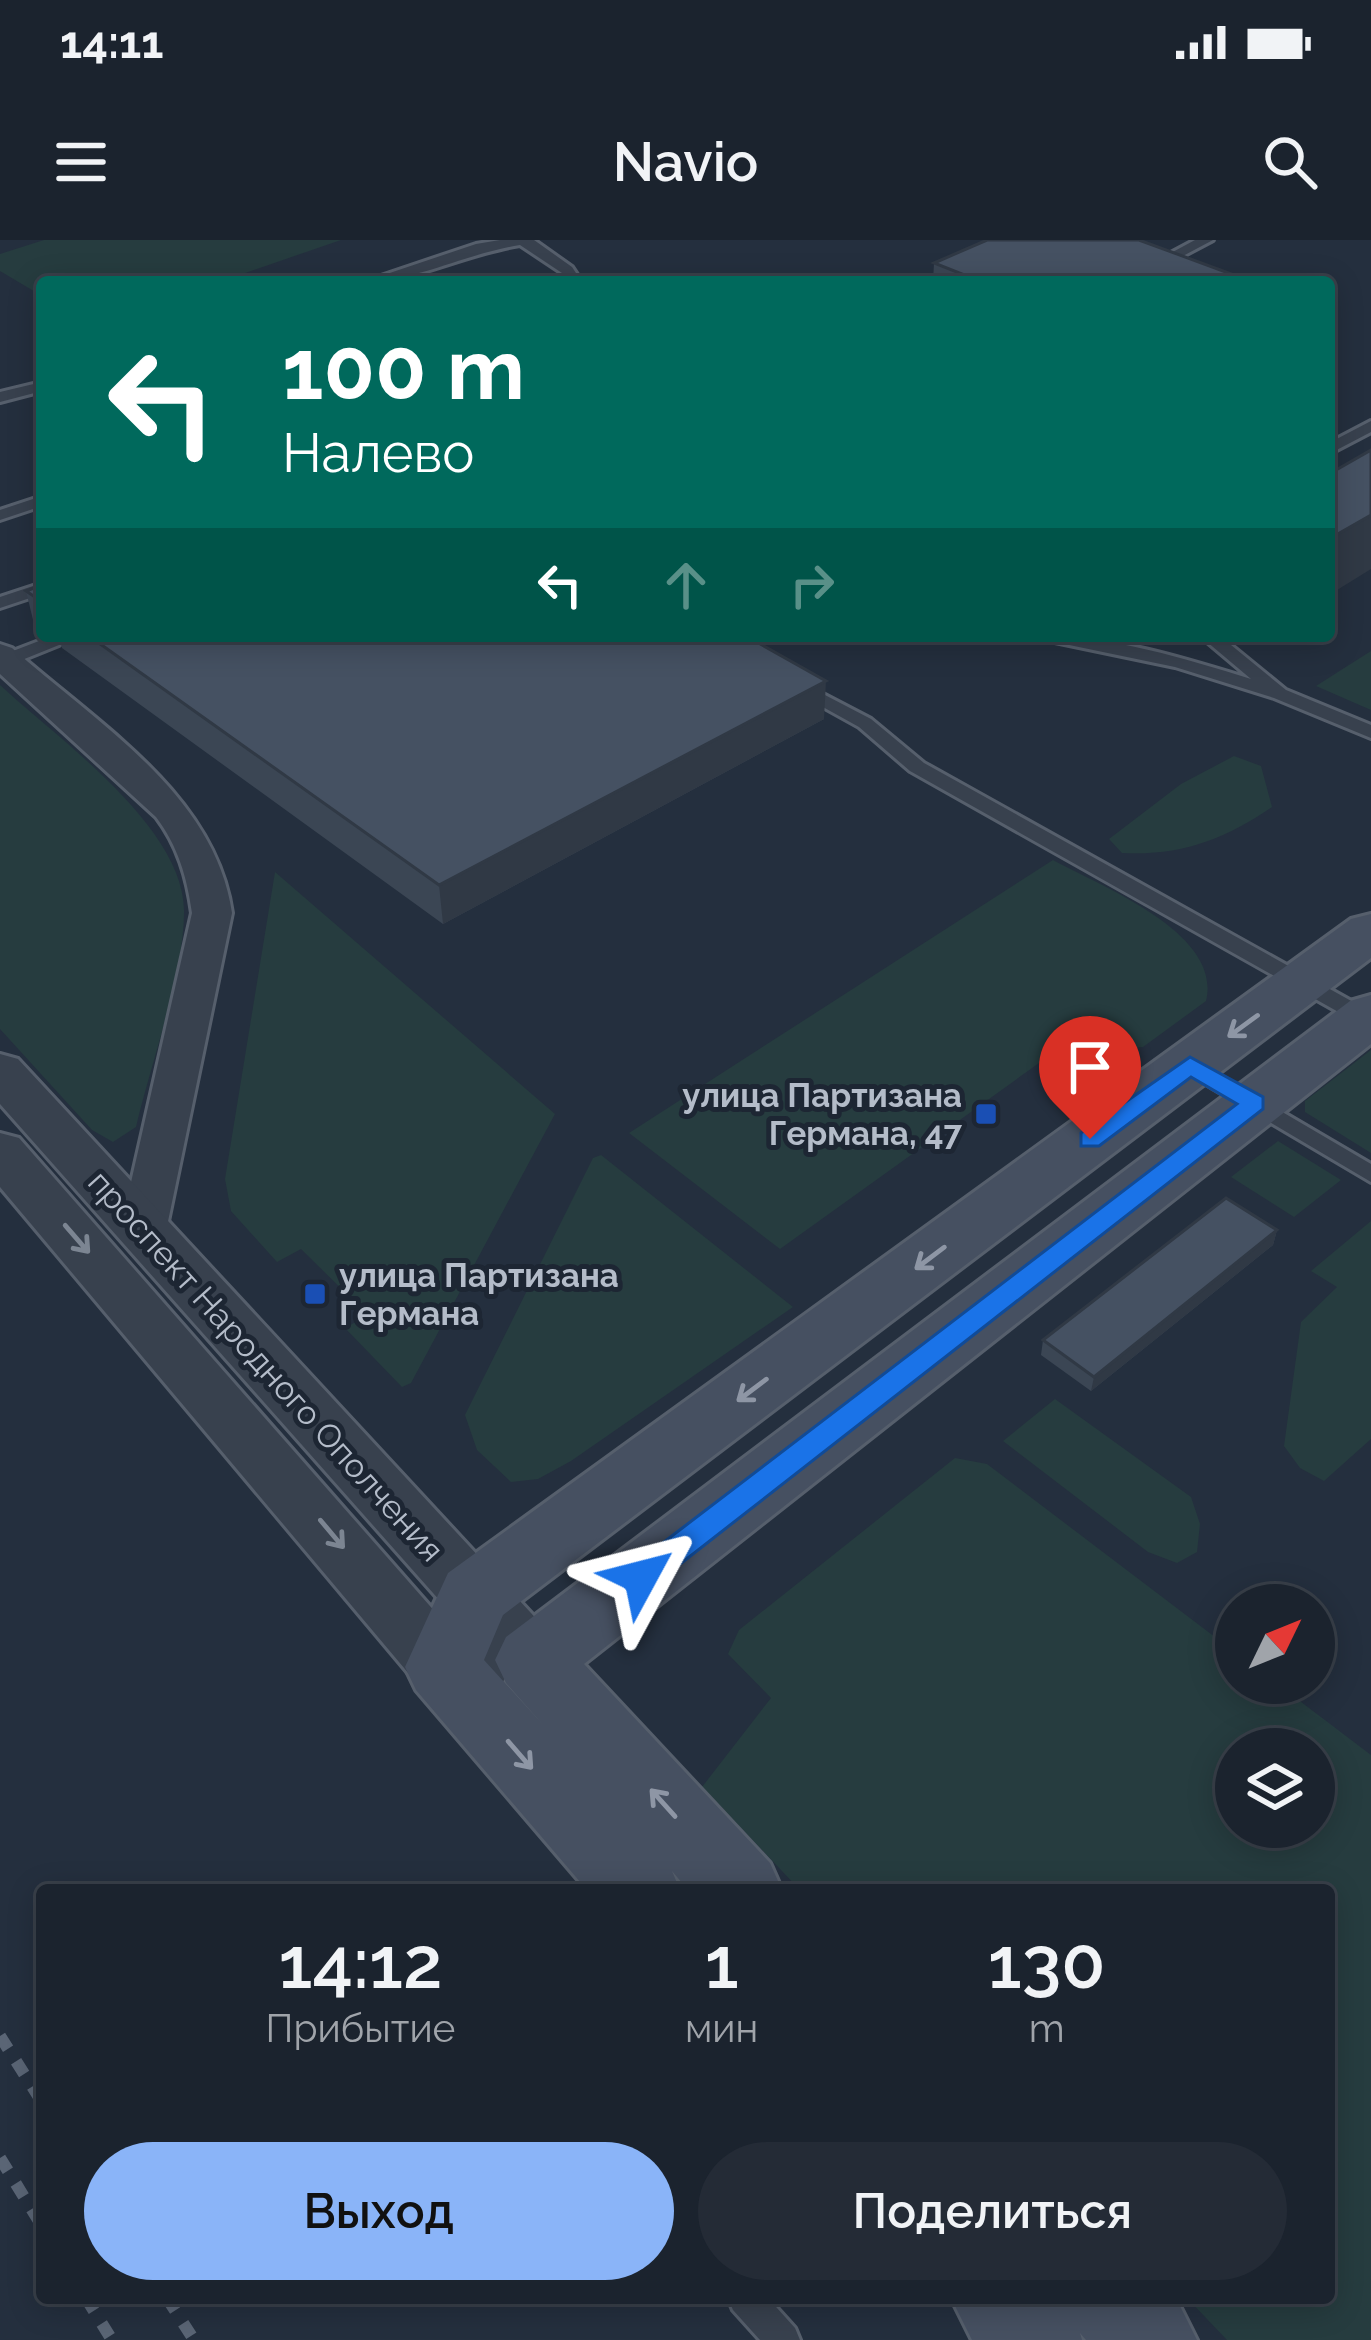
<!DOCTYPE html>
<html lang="ru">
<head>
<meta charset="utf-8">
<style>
	:root { --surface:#1b232e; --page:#242b36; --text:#f1f3f6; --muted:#a0a4aa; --line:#39404a; --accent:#8ab4f8 }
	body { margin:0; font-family:Raleway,sans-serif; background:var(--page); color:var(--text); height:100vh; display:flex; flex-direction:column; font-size:45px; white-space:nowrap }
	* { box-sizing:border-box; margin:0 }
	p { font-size:39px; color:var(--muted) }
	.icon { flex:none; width:66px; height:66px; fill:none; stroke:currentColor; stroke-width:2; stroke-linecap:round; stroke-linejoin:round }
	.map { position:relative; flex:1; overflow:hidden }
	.side { position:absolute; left:36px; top:1644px; width:1299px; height:420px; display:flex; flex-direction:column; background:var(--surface); border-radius:12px; box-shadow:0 6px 30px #0003,0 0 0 3px var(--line) }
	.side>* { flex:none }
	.banner { position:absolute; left:36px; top:36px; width:1299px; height:366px; border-radius:12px; box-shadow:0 6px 30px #0003,0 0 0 3px var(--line); background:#00695c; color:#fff; overflow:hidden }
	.needle { width:78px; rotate:47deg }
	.buttons { position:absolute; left:1215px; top:1344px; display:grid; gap:24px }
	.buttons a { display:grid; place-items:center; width:120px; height:120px; border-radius:50%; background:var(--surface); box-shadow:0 6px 30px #0003,0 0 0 3px var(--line); font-size:60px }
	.pin { position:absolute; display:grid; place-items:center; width:102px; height:102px; color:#fff; margin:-123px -51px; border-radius:50% 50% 50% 0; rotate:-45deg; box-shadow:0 0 12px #0007 }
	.pin .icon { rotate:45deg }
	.me { position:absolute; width:132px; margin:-66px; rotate:52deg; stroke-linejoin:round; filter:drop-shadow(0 0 9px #0008) }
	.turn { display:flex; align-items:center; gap:42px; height:252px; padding:0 48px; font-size:54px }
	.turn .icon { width:156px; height:156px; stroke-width:2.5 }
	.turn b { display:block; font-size:84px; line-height:102px }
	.lanes { display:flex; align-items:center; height:114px; padding:0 48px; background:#0003; justify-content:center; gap:60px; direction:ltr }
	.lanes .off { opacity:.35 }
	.eta { display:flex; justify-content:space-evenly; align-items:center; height:204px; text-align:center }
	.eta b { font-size:72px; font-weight:600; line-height:84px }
	.action { display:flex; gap:24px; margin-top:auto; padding:24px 48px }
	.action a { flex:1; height:138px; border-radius:72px; background:var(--accent); color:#111; font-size:48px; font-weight:600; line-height:138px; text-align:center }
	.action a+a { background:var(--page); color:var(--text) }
	.status { display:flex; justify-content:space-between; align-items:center; height:84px; padding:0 60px; background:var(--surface); direction:ltr }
	.status svg { height:33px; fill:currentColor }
	header { display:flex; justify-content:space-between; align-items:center; height:156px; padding:0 48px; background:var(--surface); font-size:54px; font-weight:600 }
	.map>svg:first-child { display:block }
	.green { fill:#263c3f; fill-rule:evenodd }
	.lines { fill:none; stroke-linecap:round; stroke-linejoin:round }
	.service-casing { stroke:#565f6c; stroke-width:6 }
	.minor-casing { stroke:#565f6c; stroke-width:6 }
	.tertiary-casing { stroke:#565f6c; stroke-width:6 }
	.secondary-casing { stroke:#565f6c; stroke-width:6 }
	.service { fill:#38414e; fill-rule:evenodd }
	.minor { fill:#38414e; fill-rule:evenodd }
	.tertiary { fill:#38414e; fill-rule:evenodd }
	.secondary { fill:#465061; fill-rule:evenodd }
	.rail { stroke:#5a6575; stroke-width:12; stroke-dasharray:15 15; stroke-linecap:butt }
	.wall { fill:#3b4654 }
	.shaded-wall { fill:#303945 }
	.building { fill:#455162; stroke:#303945; stroke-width:3 }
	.oneway { stroke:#8e96a5 }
	.oneway2 { stroke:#7c8592 }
	.route { fill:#1a73e8; stroke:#114b97; stroke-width:3 }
	.transit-dot { fill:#1a4fb4; stroke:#1d2633; stroke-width:4.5 }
	.labels { text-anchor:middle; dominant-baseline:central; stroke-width:10; stroke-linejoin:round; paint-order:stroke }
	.poi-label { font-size:33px; font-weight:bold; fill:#b4bcc9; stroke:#1d2633; text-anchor:end }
	.street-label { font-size:33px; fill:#b4bcc9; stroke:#1d2633 }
</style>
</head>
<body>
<div class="status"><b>14:11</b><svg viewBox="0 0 49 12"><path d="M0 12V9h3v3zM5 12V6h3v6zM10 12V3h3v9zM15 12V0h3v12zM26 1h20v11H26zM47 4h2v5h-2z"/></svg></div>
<header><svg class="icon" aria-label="menu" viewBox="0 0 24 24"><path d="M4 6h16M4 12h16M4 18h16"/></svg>Navio<svg class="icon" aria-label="search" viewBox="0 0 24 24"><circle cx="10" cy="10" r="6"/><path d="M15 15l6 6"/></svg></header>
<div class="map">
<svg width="1371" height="2100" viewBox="0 0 1371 2100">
	<rect width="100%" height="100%" fill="#242f3e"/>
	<path class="green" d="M44 0H341L219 42H42V56L0 31V14Z
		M1371 411V470L1316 446Z
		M0 445C57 498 183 586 184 670 185 730 150 826 136 887L113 902 92 890 0 789Z
		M1234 516 1261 526 1272 567C1224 600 1180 616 1122 613L1109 599 1181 544Z
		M1053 620C1102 647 1223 693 1206 761L1143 807 1053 813 780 1009 629 893Z
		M275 632 555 874 411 1143 402 1147 345 1088 368 1075 301 1009 277 1022 231 971 225 939Z
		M1371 810V913L1305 872V861Z
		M1278 901 1341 940 1294 977 1231 937Z
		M601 915 793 1067 571 1221 538 1239 511 1242 477 1210 465 1175 593 918Z
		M1371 981V1199L1324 1241 1300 1228 1284 1206 1301 1082 1337 1047 1311 1031Z
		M1055 1159 1191 1257 1200 1284 1197 1312 1177 1323 1148 1312 1003 1201Z
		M955 1218 987 1224 1236 1413V1443H1276L1371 1515V2100H1227L1187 2058H1329V1650H800L702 1547 771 1458 728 1414 739 1390ZM1236 1509H1314V1587H1236Z"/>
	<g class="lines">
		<defs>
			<path id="service" d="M500 0H534L572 27 582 42H568L562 33 520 5C467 13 415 42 363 42L476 4Z
				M1195 0H1213L1181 17 1169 14Z
				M42 142V151L0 162V152Z
				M1371 181V192L1329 214V203Z
				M42 256V266L0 280V270Z
				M42 343V354L0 368V357Z
				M52 396 59 397V405L12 424H0V416Z
				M1041 396C1113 396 1183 418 1251 439L1200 396H1220L1286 450 1371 485V498L1274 458 1175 427 1050 401Z
				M800 442 871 479 924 523 1371 772V784L1358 783 910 531 859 487 794 451 791 447Z
				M1190 818 1371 924V942L1182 830 1179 825Z
				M728 2058H768L795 2088 800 2100H760L733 2070Z"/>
			<path id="minor" d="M0 404 12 408C96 483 215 554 232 673L166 991 160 1003 143 1008 126 1003 120 991 192 673C187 637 178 606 156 577L0 434Z"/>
			<path id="tertiary" d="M0 814 18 819 556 1400 566 1420 556 1440 533 1448 506 1436 502 1444C473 1454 449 1457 420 1447L0 947V893L19 898 458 1398 472 1397 0 864Z"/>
			<path id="secondary" d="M1371 674V718L503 1375 484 1420 545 1487 506 1443 495 1420 506 1397 1350 761 1371 755V804L584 1424 770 1623 782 1650H688L672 1631 680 1650H587L416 1450 405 1427 448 1333 1351 679Z
				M951 2058H1061L1067 2064 1064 2058H1176L1197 2100H1086L1080 2093 1082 2100H972Z"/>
		</defs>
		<use href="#service" class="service-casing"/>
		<use href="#minor" class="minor-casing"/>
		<use href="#tertiary" class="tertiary-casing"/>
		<use href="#secondary" class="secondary-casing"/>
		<use href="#service" class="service"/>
		<use href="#minor" class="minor"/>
		<use href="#tertiary" class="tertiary"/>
		<use href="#secondary" class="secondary"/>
		<path class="rail" d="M0 1796 42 1862
			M0 1918 42 1986
			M86 2058 112 2100
			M167 2058 194 2100"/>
	</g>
	<path class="wall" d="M934 23 1234 35 1233 42H933Z
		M42 345V393L35 388 26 351Z
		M59 396H746L824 479 443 684 62 408Z
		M1277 990 1273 1005 1091 1151 1041 1115 1043 1100Z"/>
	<path class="shaded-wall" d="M1371 275V329L1329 355V299Z
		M826 441 824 479 443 684 439 645Z
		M1277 990 1273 1005 1091 1151 1094 1137Z"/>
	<path class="building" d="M987 0H1139L1234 35 1220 42H982L934 23Z
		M1371 210V275L1329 299V234Z
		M42 345V357H35L26 351Z
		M89 396H746L826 441 439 645Z
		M1226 958 1277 990 1094 1137 1043 1100Z"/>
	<defs><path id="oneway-shaft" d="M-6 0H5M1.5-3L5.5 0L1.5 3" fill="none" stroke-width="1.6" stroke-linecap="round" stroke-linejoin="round" transform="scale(3)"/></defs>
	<g class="oneway">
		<use href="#oneway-shaft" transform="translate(1243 786) rotate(144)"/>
		<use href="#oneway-shaft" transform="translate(930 1018) rotate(143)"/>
		<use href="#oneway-shaft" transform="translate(752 1150) rotate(143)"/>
		<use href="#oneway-shaft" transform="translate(520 1515) rotate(49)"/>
		<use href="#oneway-shaft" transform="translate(663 1563) rotate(-132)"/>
	</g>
	<g class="oneway2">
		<use href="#oneway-shaft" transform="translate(77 999) rotate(49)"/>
		<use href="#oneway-shaft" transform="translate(332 1294) rotate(50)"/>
	</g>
	<path class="route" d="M1190 817 1263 857V869L652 1346H630L626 1337 630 1328 1237 864 1191 837 1099 906H1081V893Z"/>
	<g class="transit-dot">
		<rect x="974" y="862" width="24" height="24" rx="6"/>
		<rect x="303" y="1042" width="24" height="24" rx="6"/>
	</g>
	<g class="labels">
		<g class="poi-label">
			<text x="962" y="855">улица Партизана<tspan x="962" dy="38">Германа, 47</tspan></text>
			<text x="339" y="1035" text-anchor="start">улица Партизана<tspan x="339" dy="38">Германа</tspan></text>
		</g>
		<g class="street-label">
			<text transform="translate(266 1126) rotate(48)">проспект Народного Ополчения</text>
		</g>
	</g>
</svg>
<div class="buttons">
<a><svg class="needle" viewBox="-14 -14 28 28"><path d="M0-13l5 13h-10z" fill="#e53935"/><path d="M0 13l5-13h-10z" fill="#a0a4aa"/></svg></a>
<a><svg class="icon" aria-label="layers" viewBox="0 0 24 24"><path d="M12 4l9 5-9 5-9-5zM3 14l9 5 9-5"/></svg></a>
</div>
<div class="pin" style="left:1090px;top:899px;background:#d93025"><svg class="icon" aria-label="arrive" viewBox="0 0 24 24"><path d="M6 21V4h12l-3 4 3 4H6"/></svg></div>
<svg class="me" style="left:641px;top:1337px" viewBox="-20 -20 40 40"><path d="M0-17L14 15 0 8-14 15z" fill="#1a73e8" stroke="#fff" stroke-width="4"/></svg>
<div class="banner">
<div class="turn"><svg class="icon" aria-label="left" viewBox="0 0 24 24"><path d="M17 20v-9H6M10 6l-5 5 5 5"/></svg><div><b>100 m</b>Налево</div></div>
<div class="lanes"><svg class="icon" aria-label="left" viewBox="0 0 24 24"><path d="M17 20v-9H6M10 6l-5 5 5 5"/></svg><svg class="icon off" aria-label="ahead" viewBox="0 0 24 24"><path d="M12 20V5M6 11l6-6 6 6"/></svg><svg class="icon off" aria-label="right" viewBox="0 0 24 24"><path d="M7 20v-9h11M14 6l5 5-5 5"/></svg></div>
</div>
<section class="side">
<div class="eta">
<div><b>14:12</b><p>Прибытие</p></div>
<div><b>1</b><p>мин</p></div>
<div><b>130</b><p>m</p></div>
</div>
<div class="action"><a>Выход</a><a>Поделиться</a></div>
</section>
</div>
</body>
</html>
